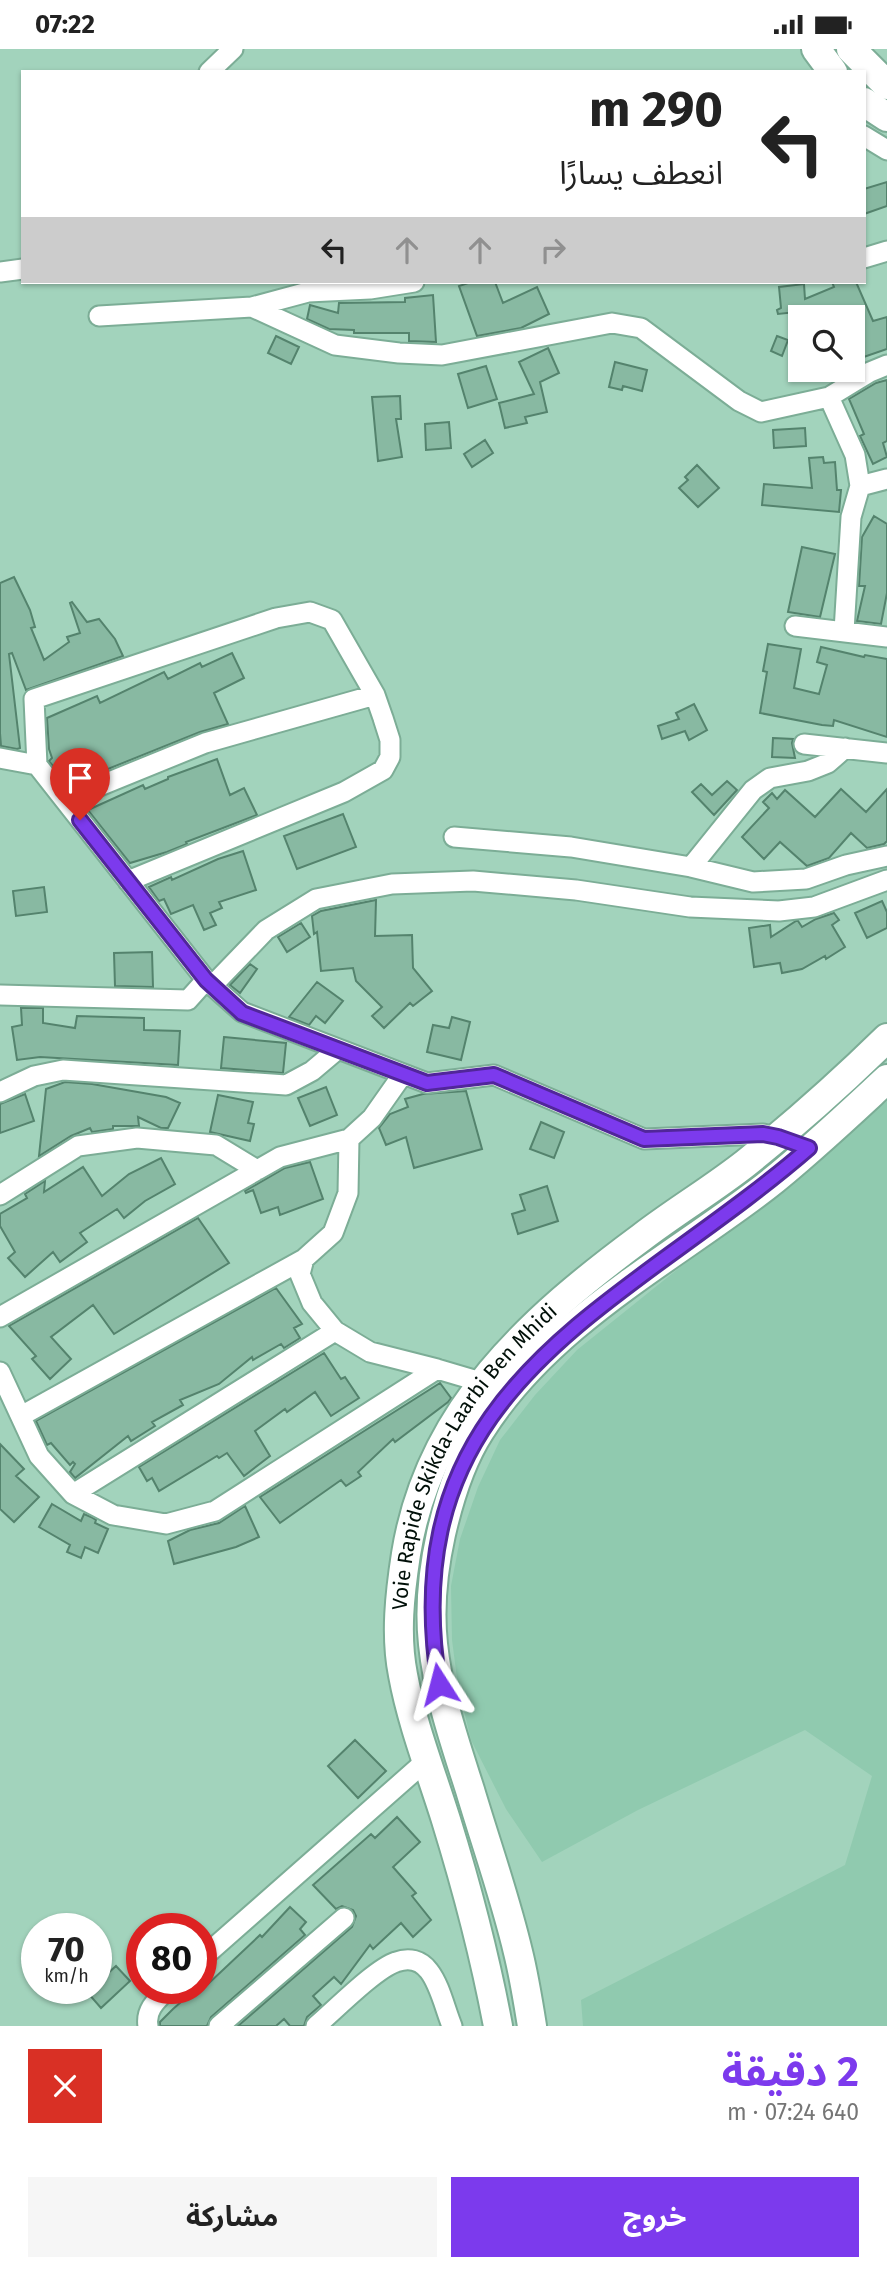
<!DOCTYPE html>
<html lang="ar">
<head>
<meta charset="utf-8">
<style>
	:root { --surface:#fff; --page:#f6f6f6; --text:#222; --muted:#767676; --accent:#7c3aed }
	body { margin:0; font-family:"Fira Sans","Noto Sans Arabic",sans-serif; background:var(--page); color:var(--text); direction:rtl; height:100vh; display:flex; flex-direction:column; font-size:26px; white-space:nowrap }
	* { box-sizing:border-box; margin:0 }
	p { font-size:23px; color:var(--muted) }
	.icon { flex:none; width:38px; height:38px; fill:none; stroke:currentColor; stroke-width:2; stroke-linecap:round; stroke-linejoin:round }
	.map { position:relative; height:1977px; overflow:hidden; direction:ltr }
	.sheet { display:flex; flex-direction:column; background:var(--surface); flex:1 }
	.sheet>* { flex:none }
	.banner { position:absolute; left:21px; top:21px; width:845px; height:214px; border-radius:0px; box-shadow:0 2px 5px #0004; direction:rtl; background:#fff; color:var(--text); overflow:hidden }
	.controls { position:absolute; left:788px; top:256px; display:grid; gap:14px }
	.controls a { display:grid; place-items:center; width:77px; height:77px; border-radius:0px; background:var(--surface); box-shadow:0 2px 5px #0004; font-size:35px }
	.speed { position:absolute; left:21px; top:1864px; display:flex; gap:14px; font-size:35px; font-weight:700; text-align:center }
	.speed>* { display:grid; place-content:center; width:91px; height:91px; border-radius:50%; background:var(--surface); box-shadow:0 2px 5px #0004; line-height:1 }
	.speed small { font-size:18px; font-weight:400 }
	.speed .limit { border:10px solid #d22; background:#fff; color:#111 }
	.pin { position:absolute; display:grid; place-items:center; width:60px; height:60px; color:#fff; margin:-72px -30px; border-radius:50% 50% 50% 0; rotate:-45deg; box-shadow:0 0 7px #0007 }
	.pin .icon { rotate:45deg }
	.me { position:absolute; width:77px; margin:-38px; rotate:351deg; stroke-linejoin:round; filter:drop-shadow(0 0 5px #0008) }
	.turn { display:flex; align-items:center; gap:24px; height:147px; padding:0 28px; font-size:32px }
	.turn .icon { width:91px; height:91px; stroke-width:2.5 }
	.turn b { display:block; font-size:49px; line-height:60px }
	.lanes { display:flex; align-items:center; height:66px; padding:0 28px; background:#0003; justify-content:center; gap:35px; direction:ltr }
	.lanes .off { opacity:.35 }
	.round { display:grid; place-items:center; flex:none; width:74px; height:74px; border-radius:0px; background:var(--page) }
	.head { display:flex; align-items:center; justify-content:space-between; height:119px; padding:0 28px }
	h1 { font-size:42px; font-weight:700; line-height:52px; color:var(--accent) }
	.primary-button { display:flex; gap:14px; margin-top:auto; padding:14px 28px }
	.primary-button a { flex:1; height:80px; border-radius:0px; background:var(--accent); color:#fff; font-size:28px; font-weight:700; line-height:80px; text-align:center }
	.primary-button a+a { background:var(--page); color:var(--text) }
	.status { display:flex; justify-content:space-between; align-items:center; height:49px; padding:0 35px; background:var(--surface); direction:ltr }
	.status svg { height:19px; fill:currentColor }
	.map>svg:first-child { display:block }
	.built { fill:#90caaf }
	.building { fill:#88b9a2; stroke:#54836d; stroke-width:2 }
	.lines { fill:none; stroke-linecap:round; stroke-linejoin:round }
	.minor-casing { stroke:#7cad96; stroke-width:23 }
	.highway-casing { stroke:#7cad96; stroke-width:32 }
	.minor { stroke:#fff; stroke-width:19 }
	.highway { stroke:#fff; stroke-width:28 }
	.route-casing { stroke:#51269a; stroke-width:18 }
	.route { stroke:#7c3aed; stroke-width:12 }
	.labels { text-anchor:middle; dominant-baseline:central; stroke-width:5; stroke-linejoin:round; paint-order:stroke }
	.street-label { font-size:21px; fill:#000f08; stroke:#a2d3bc }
</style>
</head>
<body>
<div class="status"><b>07:22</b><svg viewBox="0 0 49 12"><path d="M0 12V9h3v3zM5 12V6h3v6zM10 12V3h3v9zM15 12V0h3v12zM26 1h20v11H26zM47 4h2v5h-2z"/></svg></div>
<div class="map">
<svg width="887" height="1977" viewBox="0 0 887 1977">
	<rect width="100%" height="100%" fill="#a2d3bc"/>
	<path class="built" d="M887 1052V1977H583L581 1951 845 1816 872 1727 805 1681 638 1761 542 1813 506 1760 471 1691 458 1637 452 1591 451 1537 460 1490 478 1438 500 1391 535 1346 577 1301Z"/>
	<path class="building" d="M887 133V157L864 165V140Z
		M471 233H495L503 254 537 238 549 265 521 279 477 287 459 237Z
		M832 233H856L873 272 887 268V300L852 312V263L842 268H818L815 261 778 265 777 261 781 259 779 238 804 235 805 250 834 238Z
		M433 246 436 293 409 292V284H354V281L329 280 307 270 310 256 338 264 339 254 405 253V249Z
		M276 287 299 298 291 315 268 304Z
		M777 287 788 291 782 307 771 302Z
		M548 299 559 324 540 333 547 363 525 368 527 374 505 379 499 354 534 345 519 313Z
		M615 313 647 321 642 342 623 337 622 341 609 338Z
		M486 317 497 350 468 359 458 325Z
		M887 331V392L883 394 887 408 873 415 860 387 864 385 849 350 876 334Z
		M400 347 401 370H396L402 408 378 412 372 348Z
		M449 373 451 399 426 401 425 375Z
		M805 379 806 397 774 399 773 381Z
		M485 391 493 404 472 418 464 405Z
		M823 408 824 414 835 413 837 441H841L839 463 762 456 764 435 812 439 809 409Z
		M697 416 719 439 698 458 679 439 688 431 685 428Z
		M874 467 887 475V544L881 575 857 572 865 537H859L862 488Z
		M802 498 835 505 820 568 788 563Z
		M14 528 30 561 35 578 31 579 44 611 69 593 67 588 80 584 70 554 72 553 87 573 99 570 115 590 123 607 26 641 12 604 9 605 20 699 17 700 1 697 0 684V534Z
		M768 595 801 600 794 639 819 645 827 616 817 613 821 598 864 608 865 606 887 610V688L834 671 833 677 822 676 760 664 767 623 763 622Z
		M232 604 244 629 214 644 228 675 200 683 68 736 49 712 52 709 49 700 47 669 97 647 100 654 164 623 168 630 200 614 202 618Z
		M694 655 707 681 689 691 685 682 662 690 658 677 679 670 676 664Z
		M773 689 793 690 792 694 795 709 772 708Z
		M217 710 230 746 244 739 257 766 186 793 187 795 167 803 130 814 88 761 143 736 145 740 168 730V728Z
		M727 732 737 741 714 766 692 743 701 735 712 746Z
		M841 740 866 763 887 740V792L884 795 867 799 851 784 829 809 807 817 780 793 764 810 742 788 769 759 763 753 772 744 777 750 785 741 815 768Z
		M343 765 356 798 297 820 284 787Z
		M243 802 256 841 219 853 222 859 210 864 216 876 204 881 193 856 171 865 164 850 159 852 149 838 171 828 172 831 218 810Z
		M44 838 47 863 16 867 13 842Z
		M376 851 375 887 412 886 413 919 432 942 413 957 410 954 384 979 372 967 382 958 356 932 353 919 321 922 317 883 314 885 312 867 321 862Z
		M882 852 887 863V879L867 889 855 864Z
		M834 864 839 871 832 876 845 898 826 910 825 907 802 920 782 924 780 914 754 918 749 879 770 876 771 888 796 872H798L802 878 816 870Z
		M301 874 310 888 287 903 278 888Z
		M152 903 153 938 115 937 114 904Z
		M250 915 257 920 240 944 230 936Z
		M317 933 343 952 325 974 316 967 309 976 289 968Z
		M21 959H43V974L75 979 77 967 144 969V981L180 982 178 1016 40 1008 17 1011 12 978 22 976Z
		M452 968 470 973 461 1011 427 1003 433 976 449 979Z
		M224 988 286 994 283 1024 221 1019Z
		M65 1033 92 1035 166 1048 180 1054 168 1079H161L138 1068 139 1077H113V1080L92 1083 90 1079 71 1087 39 1107 46 1040Z
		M326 1038 337 1066 310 1077 298 1049Z
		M466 1042 482 1100 414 1119 406 1088 386 1096 379 1079 390 1065 408 1058 405 1050 423 1045Z
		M25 1045 34 1072 0 1084V1055Z
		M218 1046 253 1053 248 1074 254 1075 250 1092 210 1083Z
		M541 1073 564 1083 554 1109 530 1100Z
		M161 1109 175 1135 145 1152 124 1169 117 1160 80 1184 87 1193 60 1213 53 1203 25 1228 8 1209 15 1203 0 1177V1165L27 1149 25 1145 45 1132 44 1143 83 1118 102 1147 129 1125Z
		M310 1113 323 1150 280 1166 278 1158 261 1164 253 1141 246 1144 245 1142 285 1119Z
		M547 1137 558 1172 518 1185 512 1165 525 1161 520 1146Z
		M198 1169 229 1214 114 1285 93 1256 51 1288 71 1310 50 1330 32 1310 36 1307 9 1277Z
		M276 1239 302 1275 294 1279 300 1289 284 1299 281 1295 253 1311 252 1308 219 1335 180 1351 183 1356 152 1373 155 1377 131 1392 128 1387 75 1429 70 1423 75 1415 73 1413 70 1416 51 1394 47 1396 36 1372Z
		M324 1304 341 1330 345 1328 359 1349 331 1367 315 1343 287 1363 285 1360 255 1382 270 1407 244 1427 227 1404 219 1409 217 1407 159 1442 152 1429 147 1432 139 1418Z
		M440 1334 451 1349 448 1353 395 1393 393 1390 358 1423 361 1427 346 1437 341 1431 280 1474 260 1448Z
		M0 1395 24 1420 16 1427 39 1448 14 1473 0 1460Z
		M52 1455 81 1472 84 1465 91 1468 96 1471 95 1474 108 1480 98 1504 85 1498 81 1509 67 1503 70 1496 39 1478Z
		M245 1457 259 1488 236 1498 174 1515 168 1492 190 1481 219 1474Z
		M355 1691 386 1722 358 1749 328 1717Z
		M397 1768 420 1793 393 1818 416 1844 412 1847 431 1871 413 1888 401 1874 373 1900 370 1896 341 1935 334 1928 313 1947 321 1956 307 1968 304 1977H290L284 1970 276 1977H238L352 1878 356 1867 353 1861 342 1857 336 1860 313 1836 371 1785 375 1789Z
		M290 1858 306 1873 300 1880 305 1886 211 1968 207 1977H160V1973L173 1960 197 1939H201V1935L205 1931 208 1935 260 1886 262 1888Z
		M116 1917 130 1932 101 1959 87 1943 92 1939H96V1935Z"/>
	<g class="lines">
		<defs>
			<path id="minor" d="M209 23 233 0
				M864 87 887 101
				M864 209 887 202
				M0 223 23 220
				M252 258 335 296 399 304 442 306 612 274 641 279 739 352 761 363 829 348 870 323 887 316
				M99 267 252 258 308 243 370 240 414 233
				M829 348 855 406 860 437 851 468 844 582
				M860 437 887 430
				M795 577 887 588
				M804 695 887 704
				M0 709 37 716 206 931 242 963 427 1034 494 1026 644 1090 763 1085 785 1090
				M37 716 34 650 276 569 310 563 332 571 375 646 383 669 390 691V708L383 721 344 743 128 832
				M65 751 205 694 375 646
				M454 788 571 798 691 818 753 833 806 830 846 816 887 807
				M691 818 753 741 770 729 808 722 828 714 845 699
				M212 937 266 881 316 850 392 835 473 832 576 841 690 858 779 862 814 858 887 831
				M0 946 188 951 206 931
				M403 1025 372 1069 349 1090 348 1144 333 1184 304 1210 300 1225 312 1254 335 1282 370 1303 437 1320
				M0 1043 34 1027 63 1021 286 1036 312 1022 338 1000
				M0 1146 78 1097 137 1089 216 1096 257 1121
				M0 1268 280 1108 349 1090
				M0 1323 39 1407 73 1445 113 1466 166 1475 215 1462 437 1320 481 1333
				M21 1367 304 1210
				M73 1445 335 1282
				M201 1910 427 1711
				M148 1977C145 1960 158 1950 169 1939
				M219 1977 344 1869
				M316 1977C335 1961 375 1920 396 1913 409 1908 421 1911 429 1922 440 1936 445 1960 452 1977"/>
			<g id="highway">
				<path d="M816 0 833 23"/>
				<path d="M851 0 887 36"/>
				<path d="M864 53 887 68"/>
				<path id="s1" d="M498 1977C485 1908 467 1839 446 1771 431 1723 412 1675 403 1626 395 1586 400 1544 406 1505 429 1361 531 1270 642 1188 676 1162 713 1140 746 1114 795 1075 842 1033 887 989"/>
				<path d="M532 1977C528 1952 524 1927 518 1903 505 1848 486 1795 470 1741 455 1694 438 1645 433 1595 429 1558 433 1521 441 1485 449 1450 460 1413 480 1382 547 1275 667 1213 765 1138 807 1105 847 1067 887 1030"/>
			</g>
		</defs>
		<use href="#minor" class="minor-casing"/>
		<use href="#highway" class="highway-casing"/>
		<use href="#minor" class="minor"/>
		<use href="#highway" class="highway"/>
	</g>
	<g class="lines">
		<defs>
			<path id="route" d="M80 771 206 931 242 964 427 1034 494 1026 644 1090 763 1085 778 1088 809 1099C622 1261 391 1334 439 1635"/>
		</defs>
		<use href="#route" class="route-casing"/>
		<use href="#route" class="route"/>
	</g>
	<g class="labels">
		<g class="street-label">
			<text stroke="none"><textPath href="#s1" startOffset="604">Voie Rapide Skikda-Laarbi Ben Mhidi</textPath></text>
		</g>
	</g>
</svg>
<div class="controls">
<a><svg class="icon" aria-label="search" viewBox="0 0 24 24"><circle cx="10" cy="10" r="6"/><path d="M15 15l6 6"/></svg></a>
</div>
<div class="speed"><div>70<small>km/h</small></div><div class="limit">80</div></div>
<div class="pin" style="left:80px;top:771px;background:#d93025"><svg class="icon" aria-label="arrive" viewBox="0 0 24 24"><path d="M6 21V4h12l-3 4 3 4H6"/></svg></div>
<svg class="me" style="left:439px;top:1635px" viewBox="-20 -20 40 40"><path d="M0-17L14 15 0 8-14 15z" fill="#7c3aed" stroke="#fff" stroke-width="4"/></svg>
<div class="banner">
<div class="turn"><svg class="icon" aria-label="left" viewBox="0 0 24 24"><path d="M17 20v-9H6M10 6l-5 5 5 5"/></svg><div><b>290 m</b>انعطف يسارًا</div></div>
<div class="lanes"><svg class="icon" aria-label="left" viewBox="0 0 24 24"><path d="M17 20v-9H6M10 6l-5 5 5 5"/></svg><svg class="icon off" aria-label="ahead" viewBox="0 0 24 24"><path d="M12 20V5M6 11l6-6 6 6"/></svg><svg class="icon off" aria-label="ahead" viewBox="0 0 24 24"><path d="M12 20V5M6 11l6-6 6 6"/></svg><svg class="icon off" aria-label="right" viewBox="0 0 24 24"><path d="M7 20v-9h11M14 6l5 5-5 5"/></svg></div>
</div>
</div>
<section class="sheet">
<div class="head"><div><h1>2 دقيقة</h1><p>640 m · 07:24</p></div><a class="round" style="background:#d93025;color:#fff"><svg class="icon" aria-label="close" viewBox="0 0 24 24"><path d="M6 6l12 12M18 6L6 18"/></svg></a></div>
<div class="primary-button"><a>خروج</a><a>مشاركة</a></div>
</section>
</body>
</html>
